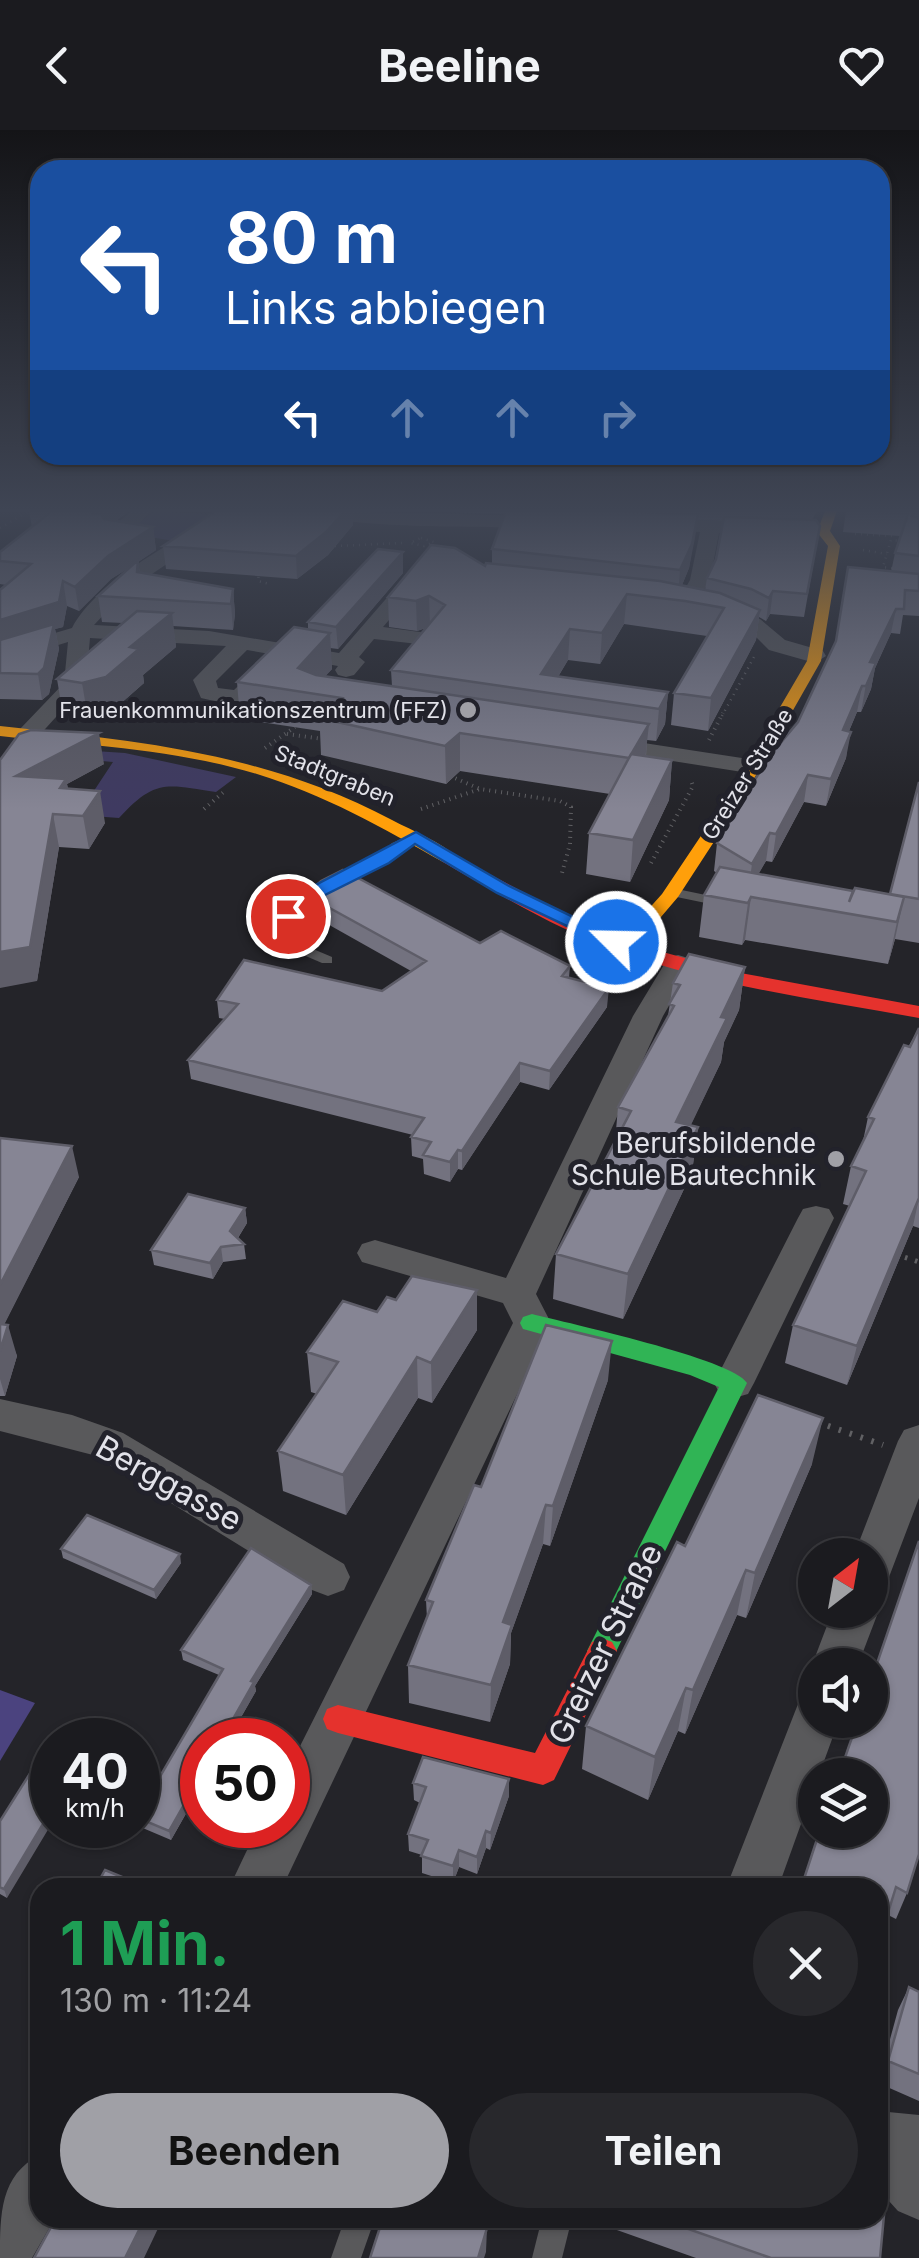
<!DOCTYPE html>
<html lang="de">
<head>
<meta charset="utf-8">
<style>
	:root { --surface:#1b1b1f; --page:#28282c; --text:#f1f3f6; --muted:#a0a1a4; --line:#39393d; --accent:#a0a0a6 }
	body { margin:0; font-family:Inter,sans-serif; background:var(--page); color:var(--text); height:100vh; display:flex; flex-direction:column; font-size:38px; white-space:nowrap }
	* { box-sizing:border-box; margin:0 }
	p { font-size:32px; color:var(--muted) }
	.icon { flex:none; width:55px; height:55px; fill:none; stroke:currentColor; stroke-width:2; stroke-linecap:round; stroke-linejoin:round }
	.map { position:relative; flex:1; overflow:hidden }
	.details { position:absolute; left:30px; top:1748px; width:858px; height:350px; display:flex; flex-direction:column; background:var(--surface); border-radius:30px; box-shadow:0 2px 8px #0004,0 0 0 2px var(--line) }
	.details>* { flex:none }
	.hud { position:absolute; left:30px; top:30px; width:860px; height:305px; border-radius:30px; box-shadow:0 2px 8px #0004,0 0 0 2px var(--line); background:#1a4fa0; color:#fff; overflow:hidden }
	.needle { width:65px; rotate:31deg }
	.controls { position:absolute; left:798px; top:1408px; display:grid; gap:20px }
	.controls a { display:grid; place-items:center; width:90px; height:90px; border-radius:50%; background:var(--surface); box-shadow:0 2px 8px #0004,0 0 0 2px var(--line); font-size:50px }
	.speed { position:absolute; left:30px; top:1588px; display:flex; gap:20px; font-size:50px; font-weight:700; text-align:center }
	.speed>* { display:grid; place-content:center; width:130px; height:130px; border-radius:50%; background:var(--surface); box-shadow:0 2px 8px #0004,0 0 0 2px var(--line); line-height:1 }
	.speed small { font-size:25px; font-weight:400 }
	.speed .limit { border:15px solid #d22; background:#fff; color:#111 }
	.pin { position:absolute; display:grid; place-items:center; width:85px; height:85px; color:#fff; margin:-42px; border:5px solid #fff; border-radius:50%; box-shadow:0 2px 10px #0007 }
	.me { position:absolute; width:110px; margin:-55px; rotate:293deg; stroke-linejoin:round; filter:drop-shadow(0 0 8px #0008) }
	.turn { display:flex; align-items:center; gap:35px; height:210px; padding:0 30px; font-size:45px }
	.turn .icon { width:130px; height:130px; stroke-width:2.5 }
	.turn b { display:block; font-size:70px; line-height:85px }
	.lanes { display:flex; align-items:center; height:95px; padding:0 30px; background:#0003; justify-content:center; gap:50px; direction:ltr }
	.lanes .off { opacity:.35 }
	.round { display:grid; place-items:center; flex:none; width:105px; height:105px; border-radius:52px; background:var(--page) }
	.head { display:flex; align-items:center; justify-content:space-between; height:170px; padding:0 30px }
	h1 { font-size:60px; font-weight:700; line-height:75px; color:#1e9e55 }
	.action { display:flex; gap:20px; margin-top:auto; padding:20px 30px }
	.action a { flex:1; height:115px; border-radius:60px; background:var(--accent); color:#111; font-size:40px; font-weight:700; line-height:115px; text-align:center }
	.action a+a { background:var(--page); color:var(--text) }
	header { display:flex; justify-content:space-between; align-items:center; height:130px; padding:0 30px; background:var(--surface); font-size:45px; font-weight:700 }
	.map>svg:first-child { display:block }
	.green { fill:#3f3a61 }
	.forest { fill:#4b437f }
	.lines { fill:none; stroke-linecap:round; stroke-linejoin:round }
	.path-far3 { stroke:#616164; stroke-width:2.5; stroke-dasharray:1 5; stroke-linecap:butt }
	.path-far2 { stroke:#616164; stroke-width:4; stroke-dasharray:1 5; stroke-linecap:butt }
	.path-far1 { stroke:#616164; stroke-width:5; stroke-dasharray:2.5 8; stroke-linecap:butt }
	.path { stroke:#616164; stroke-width:6; stroke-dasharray:2.5 9; stroke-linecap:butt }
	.lane { fill:#59595b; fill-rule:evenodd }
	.street { fill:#59595b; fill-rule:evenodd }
	.fast { fill:#30b455; fill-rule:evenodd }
	.slow { fill:#ff9f0a; fill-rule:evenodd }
	.jam { fill:#e5322d; fill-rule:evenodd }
	.wall { fill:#73727f; fill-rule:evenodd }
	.shaded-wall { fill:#5e5d68 }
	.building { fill:#868594; stroke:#5e5d68; stroke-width:2.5 }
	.route { fill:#1a73e8; stroke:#114b97; stroke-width:2.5 }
	.poi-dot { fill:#a0a0a6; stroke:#22222b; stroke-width:4 }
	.labels { text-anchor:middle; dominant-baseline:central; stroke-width:10; stroke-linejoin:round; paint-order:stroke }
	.far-poi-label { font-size:22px; fill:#e2e2e9; stroke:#22222b; text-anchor:end }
	.far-street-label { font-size:22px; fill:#e2e2e9; stroke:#22222b }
	.poi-label { font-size:28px; fill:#e2e2e9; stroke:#22222b; text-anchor:end }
	.near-street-label { font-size:32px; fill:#e2e2e9; stroke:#22222b }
</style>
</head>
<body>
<header><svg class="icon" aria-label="back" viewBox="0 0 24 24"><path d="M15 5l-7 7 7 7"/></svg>Beeline<svg class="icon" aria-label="heart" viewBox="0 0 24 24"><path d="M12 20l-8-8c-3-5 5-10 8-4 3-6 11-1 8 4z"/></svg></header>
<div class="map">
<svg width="919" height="2128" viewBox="0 0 919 2128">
	<rect width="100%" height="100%" fill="#242429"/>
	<path class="green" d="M154 381 217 385 174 411 126 403Z
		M49 618 125 623 236 647 216 662C165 654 155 649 119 688L78 685 113 632 45 626Z"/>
	<path class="forest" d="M0 1560 35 1573 0 1631Z"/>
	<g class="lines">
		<path class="path-far3" d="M0 398 29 381
			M855 404 894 406
			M421 408 434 412 424 416 410 413Z
			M335 416 402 413
			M863 420 887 424
			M898 439 883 437 891 410 901 411
			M259 441 258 451 270 454
			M722 586 754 527"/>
		<path class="path-far2" d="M287 604 323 609
			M709 610 723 583
			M265 618 295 597
			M450 646 480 659 560 671 571 677 570 714 562 743
			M204 679 226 660
			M421 679 480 659
			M651 733 693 656 691 650"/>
		<path class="path-far1" d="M895 1124 919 1132"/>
		<path class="path" d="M817 1292 883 1315"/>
		<path class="lane" d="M416 703 423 707 421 710 402 719 388 732 320 766 280 805 332 827V833H322L266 809V803L310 760 378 726 392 713Z
			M672 758 730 770 732 773 725 777 667 765 665 762Z
			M345 2088H375L361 2128H331Z
			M542 2088H572L562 2128H532Z"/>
		<path class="street" d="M132 381H152L131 401 149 404V412L108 408V400Z
			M225 381H246L125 462 94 495 209 501 339 523 411 440 418 438 428 444 383 497 427 503 438 509 427 515 374 509 359 527 365 532 354 545 346 547 338 545 335 540 338 536 247 520 216 551 218 558 234 560 261 534 269 532 280 539C253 573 243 578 201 568L193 550 226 516 90 508 86 554 36 609H20L16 604 20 599 64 553 68 512 0 533V519L72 498C99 448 177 411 225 381Z
			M308 381 547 386 556 392 547 398C507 396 330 400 308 381Z
			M649 388 767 393 776 399 767 405 719 403 710 450 692 481 685 483 675 477 690 450 700 402 642 398V390Z
			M714 476 760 489 785 510 823 521 826 526 815 533 769 520 746 497 707 486 704 482 707 478Z
			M598 606 755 630 767 637 755 644 590 618 586 613Z
			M678 825 688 828 693 834 663 886 536 1164 551 1193 282 1758H229L259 1695H288V1640L513 1193 503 1173 362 1132 357 1123 362 1114 375 1110 506 1148 633 886 668 828Z
			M816 1076 829 1079 834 1088 754 1253 748 1264 734 1268 720 1264 714 1253 798 1088 803 1079Z
			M0 1269 72 1285 123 1303 344 1434 350 1447 344 1460 328 1466 312 1460 93 1325 0 1301Z
			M919 1295V1368L886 1455 870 1461V1425H854L898 1311 904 1300Z
			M870 1465 879 1480 858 1535H815V1542L812 1535 833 1480H870Z
			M815 1567V1590H839L819 1645H815V1655L778 1758H726L798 1574Z
			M878 1981 919 1985V2090L898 2081 878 2059Z
			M40 2025V2088H55L32 2128H0C0 2084 0 2045 40 2025Z"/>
		<path class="fast" d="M532 1184C567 1193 733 1229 747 1253L612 1530 602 1534 592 1530 587 1521 719 1257 690 1245 523 1199 520 1193 523 1187Z"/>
		<path class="slow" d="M825 381H837L830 401 840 416 821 531 747 661 678 767 632 821H618V813L662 764 731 661 807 531 828 416 817 402Z
			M0 596C140 611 265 623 392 690 413 701 441 712 458 728L449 733 443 732C383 698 323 664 257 644 174 619 85 615 0 606Z"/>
		<path class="jam" d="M449 723 565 784 634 814 735 842 919 876V888C819 870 716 856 620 822 558 800 500 765 443 732L440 728Z
			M602 1508 612 1512 617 1521 554 1650 543 1655 338 1603 327 1599 323 1589 327 1579 338 1575 535 1623 592 1512Z"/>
	</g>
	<path class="wall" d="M29 381H129L116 391 153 397 156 420 138 432 140 443 233 459 235 484 233 500 173 496 176 517 143 545 144 553 111 582 88 588 63 585 57 549 123 493 102 492 98 466 132 436 111 449 79 481 67 476 63 497 55 499 59 519 49 564 42 570 0 569V460L6 455 0 454V422L32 397Z
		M345 381H353V395L328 425 297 449 166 439 163 416Z
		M421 381H817L812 390 820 396 804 487 770 484 766 491 759 487 756 510 708 601 671 595 674 563 707 506 624 494 600 534 568 530 558 547 668 562 665 594 656 611 647 610 646 626 672 630 669 670 630 752 586 744 589 703 610 664 460 641 446 654 321 625 320 601 240 589 237 552 308 500V492L403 422V443L338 519 330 518 332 539 325 546 392 556 391 540 426 498 417 501 389 497 388 467 492 433V419L505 384ZM697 390 724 391 716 429 707 448 705 460 682 455 689 438Z
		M846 381H919V486L903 485 900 504 891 503 875 538 871 559 861 582H857L849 601 846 628 826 676 804 672 772 732 766 731 758 744 853 761 890 764 919 652V813L895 809 888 834 745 810 742 815 699 807 704 765 717 743 714 741 717 713 798 592 891 442 895 423 900 406 843 402Z
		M31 600 104 634 67 654 68 659 105 693 89 719 59 717 37 851Z
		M306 765 480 813 570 836 569 848 607 877 549 960 520 952 462 1040 458 1039 450 1052 424 1044 423 1029 412 1026 411 1007 413 1005 191 949 188 930 225 889 219 888 217 870 382 861 411 841 308 783Z
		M745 837 739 880 724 912 721 932 690 996 698 997 692 1042 623 1189 553 1169 556 1124 615 1012 618 977 668 886 673 853Z
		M919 898V1098L913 1096 847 1255 785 1233 793 1195 850 1076 843 1074 851 1036 863 1011 868 987Z
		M0 1008 79 1047 4 1194 17 1226 5 1266H0Z
		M245 1078 247 1093 238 1108 244 1114 246 1129 223 1132 213 1149 154 1135 151 1120Z
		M377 1182 477 1200 432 1273 418 1268 346 1385 283 1361 278 1321 317 1264 311 1262 307 1222Z
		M608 1250 550 1416 543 1414 511 1503 510 1534 490 1592 409 1573 408 1535 427 1489 426 1470 481 1357Z
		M812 1334 746 1488 737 1485 685 1604 678 1601 648 1670 582 1639 586 1596 685 1416Z
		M919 1411 907 1763 896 1789 888 1785 878 1817V1758Z
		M61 1419 181 1433 156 1469 63 1428Z
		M311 1455 312 1464 255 1556 256 1561 171 1710 138 1696V1684L219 1545 183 1530 181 1520Z
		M413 1653 509 1666 490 1720 486 1718 477 1744 459 1737 453 1753 422 1743V1725L409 1721 408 1704 420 1673 414 1670Z
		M0 1691 7 1768 0 1764Z
		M909 1857 919 1862V1971L878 1953 898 1880Z
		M583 2088H878L880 2128H696Z"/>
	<path class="shaded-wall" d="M95 381H129L96 405 93 383Z
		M345 381H353V395L328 425 297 449 296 426Z
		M698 384 695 408 689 438 678 465 680 440Z
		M153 397 156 420 138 432 142 455 137 442 138 432 111 449 79 481 75 457 108 426Z
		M403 422V443L338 519 336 497Z
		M63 451 67 476 63 497 55 499 59 519 49 564 42 570 38 544 0 516V490Z
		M233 459 235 484 233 500 231 474Z
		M773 461 770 484 766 491 769 468Z
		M627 464 624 494 600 534 602 503Z
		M429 466 430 496 417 501 416 471Z
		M896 479 891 503 875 538 871 559 861 582 870 532Z
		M760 480 756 510 708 601 711 568Z
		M172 483 176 517 143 545 144 553 111 582 88 588 82 553 130 517Z
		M570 499 568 530 548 563 541 544Z
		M330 503 332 539 310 563 298 538Z
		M862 556 857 582 838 627 843 600Z
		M668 562 665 594 656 611 659 579Z
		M649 594 645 631 630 628Z
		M851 602 846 628 826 676 831 649Z
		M99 603 104 634 67 654 72 681 16 646Z
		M460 603V641L446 654 445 616Z
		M672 630 669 670 630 752 633 710Z
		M808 645 804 672 772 732 776 704Z
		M100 661 105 693 89 719 83 686Z
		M53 684 59 717 37 851 0 858V822Z
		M770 703 766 731 748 763 752 734Z
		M751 767 745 810 742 815 748 773Z
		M904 767 895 809 888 834 897 792Z
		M745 837 739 880 724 912 721 932 671 1037 676 992 721 887Z
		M609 858 607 877 549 960 550 941Z
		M520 933V952L462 1040V1021Z
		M698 997 692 1042 623 1189 628 1144Z
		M72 1016 79 1047 0 1203V1155Z
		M458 1020V1039L450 1052V1032Z
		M919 1068 913 1096 847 1255 857 1216Z
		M245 1078 247 1093 232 1117 230 1101Z
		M221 1117 223 1132 213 1149 210 1133Z
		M477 1160V1200L432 1273 431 1233Z
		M8 1195 17 1226 5 1266 0 1249V1221Z
		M612 1211 608 1250 550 1416 553 1376Z
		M417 1227 418 1268 346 1385 343 1345Z
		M823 1288 812 1334 746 1488 755 1443Z
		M546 1375 543 1414 511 1503 510 1534 490 1592 491 1555 503 1492Z
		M180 1424 181 1433 156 1469 154 1460Z
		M746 1440 737 1485 685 1604 693 1560Z
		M311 1455 312 1464 255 1556 256 1561 228 1610H221L251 1551Z
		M686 1558 678 1601 648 1670 655 1627Z
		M202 1643V1655L171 1710 169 1701Z
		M509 1649V1666L490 1720 491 1703Z
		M52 1679V1693L7 1768 4 1759Z
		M486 1701V1718L477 1744V1727Z
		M459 1720V1737L453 1753V1736Z
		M145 2088H163L144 2128H125Z
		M487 2098 486 2122 484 2128H478Z"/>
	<path class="building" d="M52 381H95L93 383 101 384 104 389 153 397 108 426 75 457 63 451 59 472 0 490V460L31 434 0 431V422Z
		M216 381H345L326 402 296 426 163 416Z
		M506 381H606L698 384 692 414 680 440 492 419Z
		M871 381H915L912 386 919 388V426L895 423 908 384Z
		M724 387 816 390 820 396 807 464 773 461 769 468 751 459 707 448 716 429Z
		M431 415 455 418 485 436 486 433 660 451 720 463 760 480 711 568 674 563 724 478 685 471 627 464 602 503 570 499 541 544 668 562 659 579 391 540 445 475 429 466 416 471 388 467Z
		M378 419 403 422 336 497 308 492Z
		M138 430 137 442 233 459 231 474 98 466Z
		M848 437 919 444V461L905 460 904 479H896L870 532 876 533 866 556H862L843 600 851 602 831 649 808 645 776 704 770 703 752 734 717 713 768 628 798 592 836 511Z
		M137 481 172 483 130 517 139 519 106 547 82 553 57 549Z
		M54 494 44 538 38 544 0 543V510Z
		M294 497 330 503 298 538 316 545 649 594 629 628 460 603 445 616 319 588 342 568 237 552Z
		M31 600 99 603 16 646 66 649 60 658 100 661 83 686 53 684 30 817 0 822V630L19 604Z
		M631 624 672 630 633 710 589 703Z
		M919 652V769L890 764Z
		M720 737 853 761 849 772 855 758 904 767 897 792 751 767 748 773 704 765Z
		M343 740 480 813 501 801 570 836 562 846 609 858 550 941 520 933 462 1021 458 1020 450 1032 423 1025 431 1012 411 1007 424 988 188 930 238 874 217 870 244 830 382 861 426 831 306 765 321 751Z
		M689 824 745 837 721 887 727 888 676 992 698 997 628 1144 556 1124 631 981 618 977 674 876 669 874 680 855 673 853Z
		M919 898V1068L857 1216 793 1195 866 1041 851 1036 874 989 868 987 904 915 910 917Z
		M0 1008 72 1016 0 1155Z
		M188 1064 245 1078 230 1101 244 1114 221 1117 210 1133 151 1120Z
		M412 1146 477 1160 431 1233 417 1227 343 1345 278 1321 338 1232 307 1222 343 1171 377 1182 387 1167 396 1170Z
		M0 1194 8 1195 0 1221Z
		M546 1195 612 1211 553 1376 546 1375 503 1492 512 1495 491 1555 408 1535 433 1472 426 1470 474 1355 481 1357Z
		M758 1265 823 1288 755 1443 746 1440 693 1560 686 1558 655 1627 586 1596 677 1412 685 1416Z
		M87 1385 180 1424 154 1460 61 1419Z
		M919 1411V1724L907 1763 896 1757 878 1815V1758H801L820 1700H870V1645H839L858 1590H870V1554Z
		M251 1418 311 1455 251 1551 254 1552 221 1610H202V1643L169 1701 138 1688V1684L223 1539 181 1520Z
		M41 1626 52 1630V1679L4 1759 0 1757V1691Z
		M423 1627 509 1649 491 1703 486 1701 477 1727 459 1720 453 1736 421 1726 428 1710 408 1704 426 1657 413 1653Z
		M105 1740 139 1754 137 1758H95Z
		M909 1857 919 1862V1944L888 1931Z
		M878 2050 887 2053 880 2128H771L657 2088H878Z
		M56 2088H145L125 2128H34Z
		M383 2088H462L487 2098 478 2128H370Z"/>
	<linearGradient id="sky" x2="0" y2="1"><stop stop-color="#141417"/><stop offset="0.56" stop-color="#3f4554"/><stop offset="1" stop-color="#3f4554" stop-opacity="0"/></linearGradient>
	<rect width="919" height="679" fill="url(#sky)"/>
	<path class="route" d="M416 702 509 756 625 812 622 816H609L497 763 415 714 389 733 321 767 295 790H282L279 786 308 759Z"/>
	<g class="poi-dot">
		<circle cx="468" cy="580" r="10"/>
		<circle cx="836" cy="1029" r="10"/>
	</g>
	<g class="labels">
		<g class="far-poi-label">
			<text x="448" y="580">Frauenkommunikationszentrum (FFZ)</text>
		</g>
		<g class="far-street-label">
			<text transform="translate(747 644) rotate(-58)">Greizer Straße</text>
			<text transform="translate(335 645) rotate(22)">Stadtgraben</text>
		</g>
		<g class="poi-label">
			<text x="816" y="1013">Berufsbildende<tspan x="816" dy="32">Schule Bautechnik</tspan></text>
		</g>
		<g class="near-street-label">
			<text transform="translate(169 1353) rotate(29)">Berggasse</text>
			<text transform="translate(605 1514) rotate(-64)">Greizer Straße</text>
		</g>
	</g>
</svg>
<div class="controls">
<a><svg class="needle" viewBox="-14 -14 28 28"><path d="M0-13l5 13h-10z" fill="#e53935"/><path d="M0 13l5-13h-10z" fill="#a0a1a4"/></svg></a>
<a><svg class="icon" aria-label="sound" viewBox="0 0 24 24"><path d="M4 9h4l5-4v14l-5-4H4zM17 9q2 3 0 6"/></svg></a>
<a><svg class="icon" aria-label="layers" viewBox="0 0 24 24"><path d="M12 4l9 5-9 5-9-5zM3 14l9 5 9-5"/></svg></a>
</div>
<div class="speed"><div>40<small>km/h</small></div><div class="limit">50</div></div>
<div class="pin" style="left:288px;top:786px;background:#d93025"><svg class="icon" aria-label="arrive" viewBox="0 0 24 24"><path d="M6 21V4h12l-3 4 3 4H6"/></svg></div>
<svg class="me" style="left:616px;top:812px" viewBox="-20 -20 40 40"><circle r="17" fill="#1a73e8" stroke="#fff" stroke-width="3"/><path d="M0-11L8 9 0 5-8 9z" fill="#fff"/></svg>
<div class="hud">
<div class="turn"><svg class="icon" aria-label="left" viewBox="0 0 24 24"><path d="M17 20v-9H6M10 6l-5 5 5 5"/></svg><div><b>80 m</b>Links abbiegen</div></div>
<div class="lanes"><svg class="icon" aria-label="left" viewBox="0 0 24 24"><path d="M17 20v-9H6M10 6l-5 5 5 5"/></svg><svg class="icon off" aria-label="ahead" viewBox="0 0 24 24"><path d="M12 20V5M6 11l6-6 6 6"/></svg><svg class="icon off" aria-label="ahead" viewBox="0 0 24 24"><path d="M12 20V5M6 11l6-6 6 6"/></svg><svg class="icon off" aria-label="right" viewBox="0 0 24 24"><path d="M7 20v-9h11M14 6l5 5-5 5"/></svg></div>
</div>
<section class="details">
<div class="head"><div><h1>1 Min.</h1><p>130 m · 11:24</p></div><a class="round"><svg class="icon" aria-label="close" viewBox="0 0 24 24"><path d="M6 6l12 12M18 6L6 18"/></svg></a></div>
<div class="action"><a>Beenden</a><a>Teilen</a></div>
</section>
</div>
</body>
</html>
